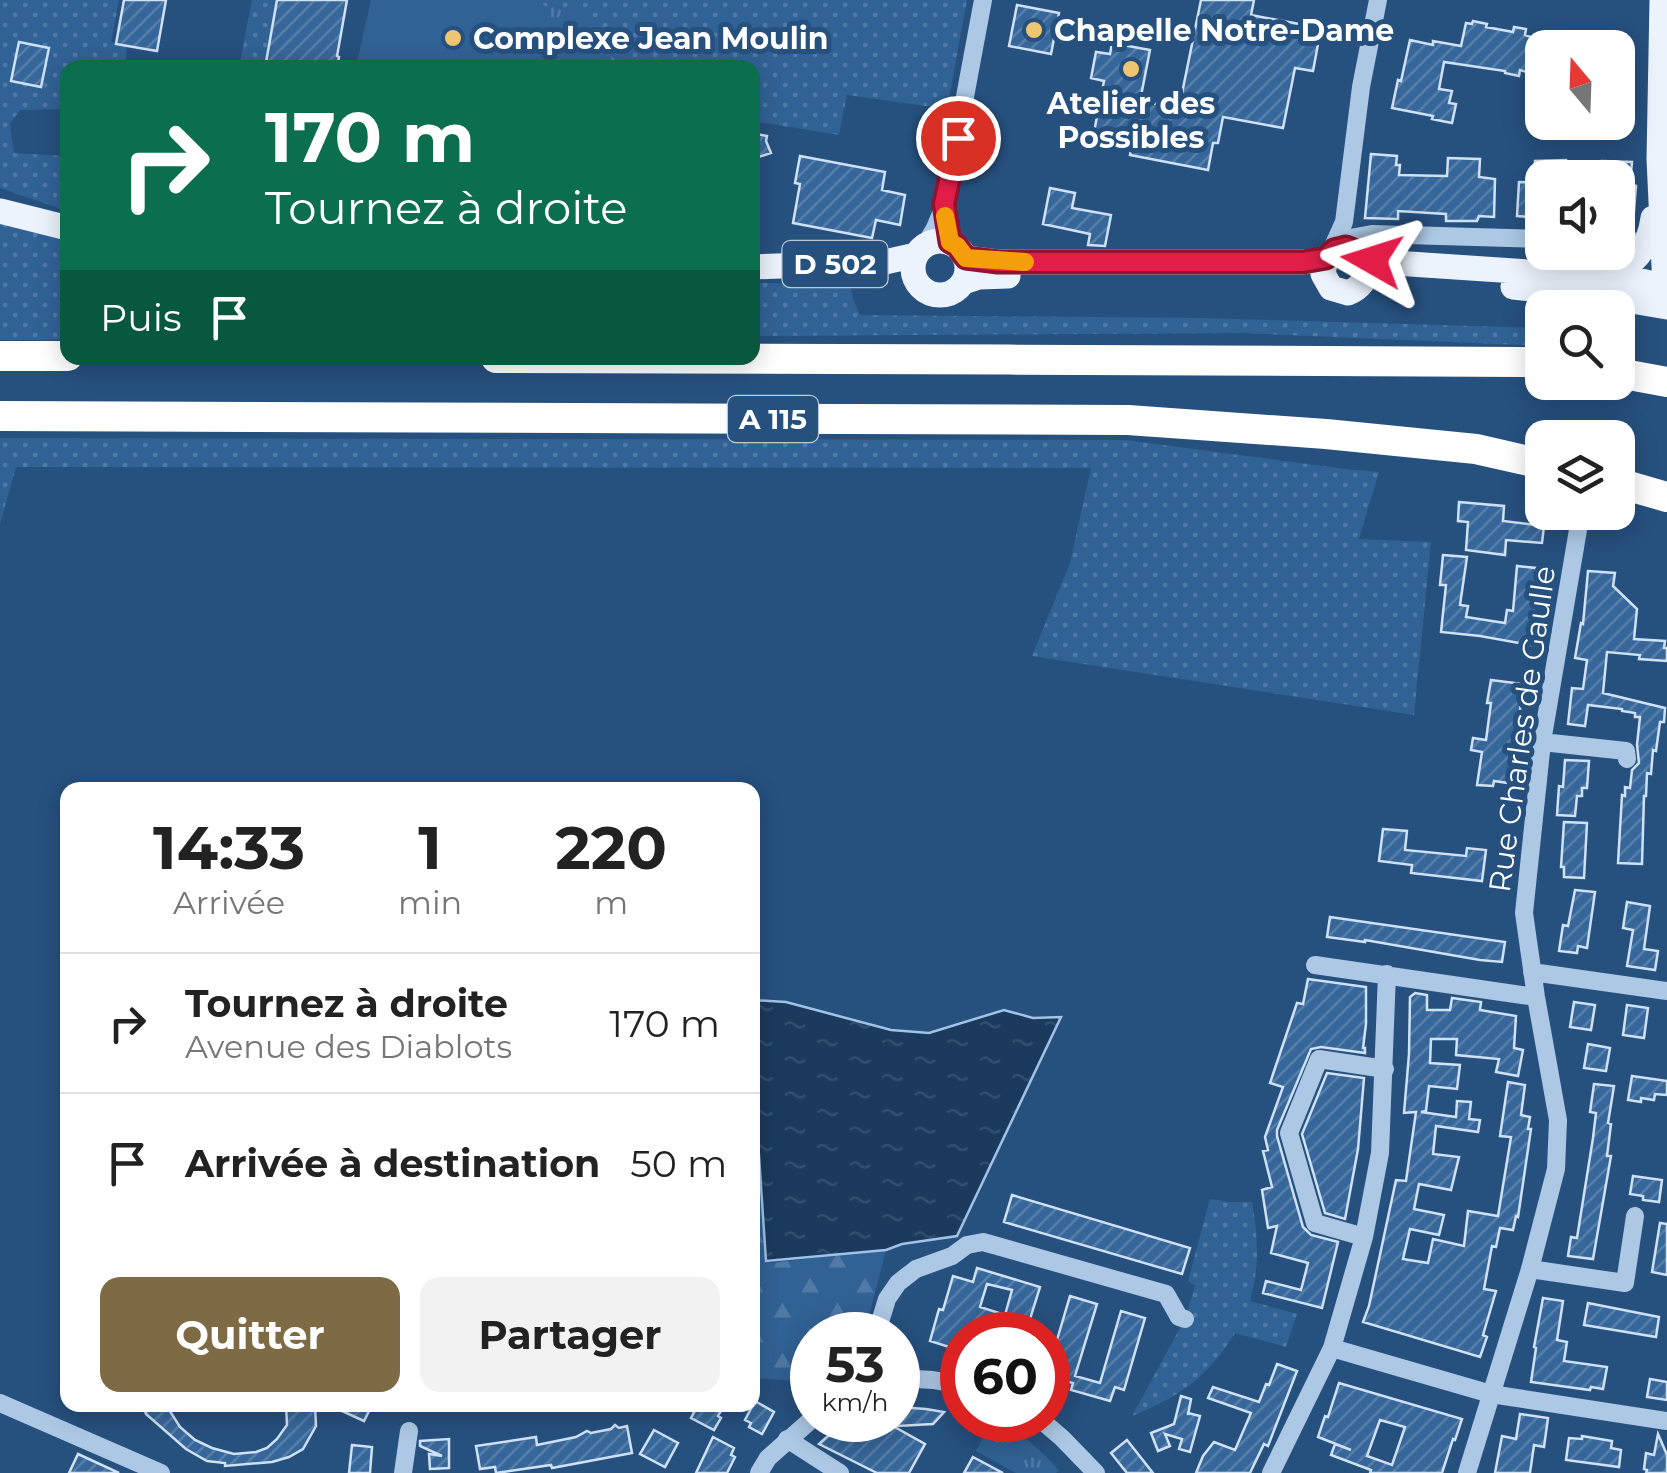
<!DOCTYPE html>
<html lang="fr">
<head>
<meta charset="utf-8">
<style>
	:root { --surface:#fff; --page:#f2f2f2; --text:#222; --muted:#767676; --line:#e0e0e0; --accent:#7e6b46 }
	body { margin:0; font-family:Montserrat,sans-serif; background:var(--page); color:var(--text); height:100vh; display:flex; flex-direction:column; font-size:38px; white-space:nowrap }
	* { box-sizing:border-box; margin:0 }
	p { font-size:32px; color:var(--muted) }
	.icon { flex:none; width:55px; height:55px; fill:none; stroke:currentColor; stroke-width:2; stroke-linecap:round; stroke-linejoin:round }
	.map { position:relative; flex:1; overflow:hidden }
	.side { position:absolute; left:60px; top:782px; width:700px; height:630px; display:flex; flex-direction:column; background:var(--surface); border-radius:20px; box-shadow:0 5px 25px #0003 }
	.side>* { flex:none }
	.hud { position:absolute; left:60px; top:60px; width:700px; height:305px; border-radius:20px; box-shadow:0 5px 25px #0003; background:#0b6e4f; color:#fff; overflow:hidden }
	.needle { width:65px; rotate:341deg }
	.tools { position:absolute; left:1525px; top:30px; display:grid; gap:20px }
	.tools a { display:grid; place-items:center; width:110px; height:110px; border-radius:20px; background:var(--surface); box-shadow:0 5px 25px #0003; font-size:50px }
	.speed { position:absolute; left:790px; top:1312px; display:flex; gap:20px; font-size:50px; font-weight:700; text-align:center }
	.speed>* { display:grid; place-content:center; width:130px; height:130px; border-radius:50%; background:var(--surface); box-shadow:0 5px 25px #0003; line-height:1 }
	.speed small { font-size:25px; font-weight:400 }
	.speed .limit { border:15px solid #d22; background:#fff; color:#111 }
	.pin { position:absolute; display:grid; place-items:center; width:85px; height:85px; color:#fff; margin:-42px; border:5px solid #fff; border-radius:50%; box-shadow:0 2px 10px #0007 }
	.me { position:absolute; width:110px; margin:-55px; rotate:276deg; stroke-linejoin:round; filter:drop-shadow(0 0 8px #0008) }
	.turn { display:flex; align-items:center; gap:35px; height:210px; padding:0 40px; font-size:45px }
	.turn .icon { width:130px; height:130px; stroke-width:2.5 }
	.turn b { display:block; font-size:70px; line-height:85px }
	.then { display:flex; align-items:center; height:95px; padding:0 40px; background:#0003; gap:20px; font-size:38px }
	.eta { display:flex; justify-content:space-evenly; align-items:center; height:170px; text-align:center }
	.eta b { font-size:60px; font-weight:700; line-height:70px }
	.action { display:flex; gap:20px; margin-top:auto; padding:20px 40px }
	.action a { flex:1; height:115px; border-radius:20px; background:var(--accent); color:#fff; font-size:40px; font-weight:700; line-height:115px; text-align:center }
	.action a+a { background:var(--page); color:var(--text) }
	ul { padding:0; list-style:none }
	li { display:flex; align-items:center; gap:30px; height:140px; padding:0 40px; border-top:2px solid var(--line) }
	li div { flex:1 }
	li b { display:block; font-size:38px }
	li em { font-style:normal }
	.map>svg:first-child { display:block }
	.grass { fill:url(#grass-dots) }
	.forest { fill:url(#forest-firs) }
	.park { fill:url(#park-tufts) }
	.pitch { fill:#316295 }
	.water { fill:url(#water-ripples); stroke:#a0c3e6; stroke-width:2.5 }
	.building { fill:url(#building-hatch); stroke:#cfe1f4; stroke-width:2.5; fill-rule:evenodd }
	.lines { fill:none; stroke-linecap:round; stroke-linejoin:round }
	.minor { stroke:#acc8e5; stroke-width:18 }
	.major { stroke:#ecf3fd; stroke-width:25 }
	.highway { stroke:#fff; stroke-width:30 }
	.route-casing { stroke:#92132f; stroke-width:25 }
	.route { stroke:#e11d48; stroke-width:18 }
	.slow { stroke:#f59e0b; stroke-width:18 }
	.poi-dot { fill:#eec571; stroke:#26507e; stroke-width:4 }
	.labels { text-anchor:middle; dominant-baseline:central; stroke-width:10; stroke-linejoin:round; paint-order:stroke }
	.shield { fill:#26507e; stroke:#becad8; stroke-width:2.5 }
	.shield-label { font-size:28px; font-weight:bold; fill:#fff }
	.poi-label { font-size:30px; font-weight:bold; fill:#fff; stroke:#26507e; text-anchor:start }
	.street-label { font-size:30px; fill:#fff; stroke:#26507e }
</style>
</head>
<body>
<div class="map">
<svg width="1667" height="1473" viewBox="0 0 1667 1473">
	<defs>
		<pattern id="grass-dots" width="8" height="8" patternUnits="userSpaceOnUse" patternTransform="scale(2.5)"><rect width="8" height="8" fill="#316295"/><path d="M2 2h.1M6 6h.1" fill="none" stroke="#507aa5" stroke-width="1.8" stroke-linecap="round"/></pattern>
		<pattern id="forest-firs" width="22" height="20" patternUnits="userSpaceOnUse" patternTransform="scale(2.5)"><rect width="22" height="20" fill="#316295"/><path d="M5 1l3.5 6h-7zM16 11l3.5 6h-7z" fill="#507aa5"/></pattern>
		<pattern id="park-tufts" width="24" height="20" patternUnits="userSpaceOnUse" patternTransform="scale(2.5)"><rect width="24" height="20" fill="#316295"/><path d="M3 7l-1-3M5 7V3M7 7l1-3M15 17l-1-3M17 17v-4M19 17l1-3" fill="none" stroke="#507aa5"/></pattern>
		<pattern id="water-ripples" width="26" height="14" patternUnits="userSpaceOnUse" patternTransform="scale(2.5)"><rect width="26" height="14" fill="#1b3a5e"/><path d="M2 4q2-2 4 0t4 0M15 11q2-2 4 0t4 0" fill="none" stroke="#324e6e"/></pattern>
		<pattern id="building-hatch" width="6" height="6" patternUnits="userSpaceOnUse" patternTransform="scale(2.5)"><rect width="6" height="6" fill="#37679a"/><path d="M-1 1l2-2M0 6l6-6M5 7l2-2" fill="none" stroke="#557ea9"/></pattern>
	</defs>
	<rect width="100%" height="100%" fill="#26507e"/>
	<path class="grass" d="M0 0H119L111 42 127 46 125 67 68 68 67 109 20 110 10 124 14 153 67 156V211L0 188Z
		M252 0H277L265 67 239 68Z
		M540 0H967L947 109 847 95 839 135 753 121 752 68H537L549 8 539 4Z
		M0 216 67 235V340H0Z
		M753 283H850L853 299 860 315 1204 318 1542 328V346L1241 333 753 336Z
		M0 438 1126 440 1345 469 1379 472 1359 539 1431 542 1414 715 1032 656 1070 563 1091 468 16 467 0 524Z
		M1210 1199 1229 1202H1252C1258 1238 1260 1264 1250 1301L1297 1314 1286 1347 1235 1333C1208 1377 1179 1397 1132 1416L1185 1319 1195 1286 1188 1281Z"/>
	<path class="forest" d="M756 1110 770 1263 886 1250 864 1335H812V1382L753 1378 752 1111Z"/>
	<path class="park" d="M556 6 589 17 633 55 630 67 537 68 550 8Z
		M992 1420C1019 1431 1041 1449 1059 1471L1056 1473H1016L976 1451Z"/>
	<path class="pitch" d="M371 0H540V4L550 8 539 67H356Z"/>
	<path class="water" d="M752 1000 786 1002 891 1030 929 1033 1004 1010 1033 1018 1061 1017 957 1236 902 1244 886 1250 766 1261 756 1111 753 1110Z"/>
	<path class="building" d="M124 0H166L157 51 116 44Z
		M277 0H347L337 56 339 57 337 68H265Z
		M1201 0H1254L1251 15 1321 28 1313 71 1295 68 1283 128 1223 117 1218 143H1213L1208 170 1130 155 1133 139 1094 132 1104 81 1091 78 1096 52 1110 54 1112 43 1150 50 1140 101 1179 108Z
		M1017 5 1059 13 1051 54 1009 46Z
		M1473 21 1487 24 1486 27 1513 32 1514 27 1526 29 1525 35 1531 37 1527 59H1530L1527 72 1520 70 1519 76 1505 73V71L1444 62 1439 89 1452 91 1449 103 1456 104 1452 123 1432 119 1433 116 1392 108 1398 80 1401 81 1410 40 1433 45V41L1461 46 1466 23 1472 24Z
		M19 42 49 48 41 87 11 81Z
		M752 133 767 136 766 141 771 153 752 159Z
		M1371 154 1397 156 1396 165H1400L1399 175 1447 176 1448 158 1480 159 1479 177 1495 179 1494 217 1479 216 1477 221H1446V214L1398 211V219L1365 218Z
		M800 156 885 172 882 190 905 195 900 225 876 220 872 238 793 223 800 184 795 183Z
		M1566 160 1567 178H1534L1535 161Z
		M1602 161 1632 162 1630 184 1636 186 1633 223H1630L1629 226H1618V178H1601Z
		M1519 182 1542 183V218L1517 216Z
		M1050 188 1075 193 1072 208 1111 215 1105 246 1088 245 1090 234 1043 224Z
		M1459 502 1504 506 1503 521 1544 526 1542 543 1506 540 1505 555 1466 550 1468 522 1458 521Z
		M1443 555 1467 557 1460 605 1468 606 1466 617 1505 623 1507 610 1513 611 1517 566 1536 568V575L1538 576 1533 617 1539 626 1531 633 1542 647 1480 636 1441 632 1446 585H1440Z
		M1588 571 1615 573 1613 586 1637 609 1634 639 1665 641 1664 648H1667V661L1639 659 1640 655 1607 652 1603 693 1665 708 1664 722H1660L1656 751 1653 750 1651 774 1647 773 1646 796H1644L1642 864 1618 863 1622 795 1625 796V787L1630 788 1632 770 1639 763 1637 745 1640 717H1635V713L1622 711V709L1588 705 1585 726 1568 724 1572 688 1583 689 1587 660 1575 658 1581 623 1583 624Z
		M1491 680 1523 684 1514 762H1511L1508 783 1494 781 1493 786 1477 785 1482 752 1471 750 1473 738 1486 740 1491 703H1487Z
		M1565 760 1589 761 1587 788H1582V796H1577L1575 816 1557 815 1559 786 1563 787Z
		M1564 822 1587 823 1584 878 1564 877V867H1561Z
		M1383 829 1407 831 1405 850 1466 856 1467 848 1486 850 1482 881 1411 873 1412 865 1379 861Z
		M1575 890 1595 892 1587 948 1578 946 1577 953 1559 951 1563 925 1568 926Z
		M1627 902 1650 906 1644 949 1658 951 1655 970 1627 966 1633 930 1623 928Z
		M1330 917 1505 942 1502 962 1480 960 1365 940V942L1327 937Z
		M1308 979 1366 987V1024L1363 1048H1365V1053L1321 1047 1311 1049 1277 1130V1136L1303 1227 1311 1235 1338 1242 1322 1308 1263 1293 1266 1281 1301 1290 1308 1263 1271 1253 1277 1226 1268 1228 1262 1190 1272 1187 1263 1151 1268 1150 1265 1137 1283 1087 1270 1083 1297 1003 1303 1004Z
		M1415 993 1427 995V1010H1450L1452 998 1481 1002 1480 1010 1516 1016 1514 1048 1523 1050 1518 1076 1496 1072 1499 1059 1456 1055 1457 1039H1431L1430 1063 1460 1065 1457 1089 1429 1086 1426 1111 1421 1112 1456 1117 1457 1101 1471 1102 1469 1119 1480 1120 1478 1132 1436 1126 1433 1154 1459 1157 1451 1190 1419 1184 1414 1209 1444 1215 1439 1235 1410 1229 1403 1259 1428 1263 1433 1239 1464 1246 1468 1211 1498 1216 1511 1137 1500 1136 1508 1082 1525 1085 1521 1115 1530 1117 1528 1129H1531L1518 1217 1516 1216 1513 1230 1500 1228 1496 1247 1492 1246 1484 1289 1496 1291 1483 1335 1487 1337 1480 1357 1363 1322 1369 1306 1396 1180 1406 1181 1416 1112 1404 1113 1409 1054 1410 997Z
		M1574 1002 1595 1005 1591 1030 1570 1027Z
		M1627 1005 1648 1008 1644 1038 1623 1035Z
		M1588 1044 1610 1048 1606 1071 1584 1068Z
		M1327 1073 1364 1078 1358 1149 1345 1219 1325 1213 1302 1134Z
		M1632 1076 1667 1081V1095L1655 1094 1654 1100 1641 1098V1102L1628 1100Z
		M1594 1084 1614 1086 1608 1123 1611 1124 1607 1156H1611L1593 1259 1568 1256 1571 1237 1577 1238 1593 1138 1596 1113 1590 1112Z
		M1633 1176 1662 1180 1659 1202 1643 1200V1196L1630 1194Z
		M1012 1195 1190 1248 1182 1274 1004 1222Z
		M1660 1223 1667 1224V1275L1652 1272Z
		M977 1268 1040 1287 1025 1335H962V1351L930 1341 939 1309 943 1310 953 1276 973 1282ZM987 1284 1012 1290 1005 1315 980 1307Z
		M1070 1296 1097 1304 1075 1376 1100 1383 1121 1311 1145 1318 1124 1390 1115 1387 1110 1401 1071 1390 1073 1383 1048 1376V1348L1054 1350Z
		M1543 1298 1563 1301 1557 1340 1567 1342 1564 1361 1607 1367 1603 1389 1591 1387 1590 1390 1531 1382 1536 1348 1534 1347Z
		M1588 1303 1659 1317 1656 1337 1584 1325Z
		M1277 1364 1297 1371 1268 1446 1264 1444 1250 1473H1196L1203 1456 1214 1442 1235 1450 1251 1413 1208 1398 1213 1387 1259 1402 1266 1384 1269 1385Z
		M1650 1379 1667 1382V1400L1647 1397Z
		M1339 1383 1462 1419 1455 1440 1453 1439 1442 1473H1370L1371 1470 1331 1455 1335 1444 1351 1450 1318 1437 1325 1416 1328 1417ZM1380 1420 1405 1427 1392 1465 1367 1456Z
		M1181 1396 1191 1399 1188 1415V1413L1200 1416 1190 1452 1179 1449 1182 1439 1165 1434 1170 1446 1158 1451 1151 1433 1174 1424Z
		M755 1401 774 1412 762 1434 749 1427 751 1423 745 1420Z
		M143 1405H166L180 1427 195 1440 212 1448 234 1454 256 1452 267 1448 277 1439 287 1425 286 1405H315L316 1426 303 1449 289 1457 272 1462 225 1466V1463L207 1461 186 1449 146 1414Z
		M329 1405H372L364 1421Z
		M698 1405H714L722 1409 718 1416 721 1418 714 1430 691 1418Z
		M898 1407 926 1409 944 1412 933 1424 898 1426Z
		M1520 1414 1548 1418 1544 1447 1534 1445 1530 1473H1495L1502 1436 1516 1439Z
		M846 1420H882L925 1444 909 1473H877L819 1444Z
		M615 1425 619 1428 627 1426 632 1453 552 1468 551 1465 496 1473 495 1467 480 1469 476 1446 536 1437 537 1445 576 1437 587 1431 591 1433 611 1429Z
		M654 1430 678 1443 665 1467 640 1454Z
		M1658 1434 1667 1455V1473H1646L1647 1470 1644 1469 1646 1453 1654 1455Z
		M1582 1436 1612 1441 1611 1448 1621 1450 1619 1467 1566 1460 1569 1438 1582 1439Z
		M713 1437 734 1448 731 1455 735 1457 727 1473H696Z
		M449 1439V1468L430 1469 429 1454 442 1456 420 1446V1441Z
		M1127 1440 1153 1473H1127L1111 1453Z
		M352 1445 372 1447 370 1473H349Z
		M78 1454 119 1473H69Z
		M973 1457 1003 1473H964Z"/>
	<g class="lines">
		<path class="minor" d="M945 209 951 242
			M1350 238 1372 234 1542 239
			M1618 241 1648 242
			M925 245 935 228 945 204 983 0
			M1330 253 1344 222 1361 87 1378 0
			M1542 742 1626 751 1627 759
			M1315 965 1536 997
			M1532 972 1667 991
			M1364 1237 1315 1223 1289 1133 1319 1059 1385 1069
			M1530 1269 1625 1283 1635 1216
			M876 1335 887 1299 898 1283 916 1269 952 1256 967 1245 983 1242 1166 1294 1179 1317 1185 1319
			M1332 1348 1491 1394 1667 1421
			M898 1378 933 1380 962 1385
			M0 1403 161 1473
			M1041 1420 1062 1438 1096 1473
			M787 1439 840 1473
			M403 1473 409 1431
			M759 1473 768 1458 812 1419
			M1271 1473 1332 1348 1364 1237 1380 1153 1387 974
			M1467 1473 1530 1269 1556 1169 1558 1120 1536 997 1524 913 1542 742 1580 518"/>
		<path class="major" d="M1662 0 1659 159 1665 287
			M0 211 68 228
			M913 268a27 27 0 1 1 54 0a27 27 0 1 1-54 0Z
			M1363 256 1371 260 1395 263 1633 279 1667 287
			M966 258 998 262H1303C1310 261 1320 261 1327 257 1335 252 1337 246 1348 248 1377 251 1372 284 1348 293L1331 288 1323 274 1326 258
			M752 267 885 262 916 255
			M1606 275C1635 266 1649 248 1653 218
			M964 282 979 277 1008 276
			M1513 287 1620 299 1667 307"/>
		<path class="highway" d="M0 356H68
			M496 358C839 360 1181 359 1524 362L1542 364
			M1618 373 1667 382
			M0 416 1128 420 1326 434 1476 449 1542 464
			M1618 483 1667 497"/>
	</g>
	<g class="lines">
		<defs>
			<path id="route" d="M958 138 944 204 950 242 957 246 966 258 998 262H1303L1326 258 1334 250 1346 247 1357 251 1372 260"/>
		</defs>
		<use href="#route" class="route-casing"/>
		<use href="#route" class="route"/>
		<path class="slow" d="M945 216 950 242 957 246 966 258 1025 262"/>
	</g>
	<g class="poi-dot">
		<circle cx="1034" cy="30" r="10"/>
		<circle cx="453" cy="38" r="10"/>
		<circle cx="1131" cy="69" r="10"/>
	</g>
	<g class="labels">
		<g class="shield">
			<rect x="782.5" y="241" width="105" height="46" rx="8"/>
			<rect x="728" y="396" width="90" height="46" rx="8"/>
		</g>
		<g class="shield-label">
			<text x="835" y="264">D 502</text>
			<text x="773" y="419">A 115</text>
		</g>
		<g class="poi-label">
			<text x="1054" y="30">Chapelle Notre-Dame</text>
			<text x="473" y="38">Complexe Jean Moulin</text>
			<text x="1131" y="103" text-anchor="middle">Atelier des<tspan x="1131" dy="34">Possibles</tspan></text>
		</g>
		<g class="street-label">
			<text transform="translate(1522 729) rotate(-82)">Rue Charles de Gaulle</text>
		</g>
	</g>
</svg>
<div class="tools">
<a><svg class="needle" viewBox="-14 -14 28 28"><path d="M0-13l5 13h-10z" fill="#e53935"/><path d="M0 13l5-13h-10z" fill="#767676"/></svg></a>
<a><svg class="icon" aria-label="sound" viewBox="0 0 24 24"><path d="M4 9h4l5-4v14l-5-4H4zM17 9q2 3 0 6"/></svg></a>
<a><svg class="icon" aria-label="search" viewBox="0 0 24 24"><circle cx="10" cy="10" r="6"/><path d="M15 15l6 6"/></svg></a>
<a><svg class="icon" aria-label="layers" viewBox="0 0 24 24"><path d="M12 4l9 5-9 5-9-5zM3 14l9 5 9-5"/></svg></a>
</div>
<div class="speed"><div>53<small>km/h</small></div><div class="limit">60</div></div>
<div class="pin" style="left:958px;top:138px;background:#d93025"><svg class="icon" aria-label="arrive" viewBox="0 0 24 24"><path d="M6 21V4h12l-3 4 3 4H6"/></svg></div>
<svg class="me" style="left:1372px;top:260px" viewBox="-20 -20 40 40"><path d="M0-17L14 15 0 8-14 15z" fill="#e11d48" stroke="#fff" stroke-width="4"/></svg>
<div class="hud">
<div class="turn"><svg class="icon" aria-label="right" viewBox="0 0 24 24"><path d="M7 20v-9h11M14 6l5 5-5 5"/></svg><div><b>170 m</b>Tournez à droite</div></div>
<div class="then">Puis<svg class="icon" aria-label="arrive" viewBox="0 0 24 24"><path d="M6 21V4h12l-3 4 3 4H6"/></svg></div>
</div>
<section class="side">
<div class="eta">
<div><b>14:33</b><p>Arrivée</p></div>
<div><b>1</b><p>min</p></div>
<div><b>220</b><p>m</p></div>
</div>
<ul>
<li><svg class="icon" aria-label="right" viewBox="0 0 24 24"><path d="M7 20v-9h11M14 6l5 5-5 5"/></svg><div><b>Tournez à droite</b><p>Avenue des Diablots</p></div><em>170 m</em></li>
<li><svg class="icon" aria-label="arrive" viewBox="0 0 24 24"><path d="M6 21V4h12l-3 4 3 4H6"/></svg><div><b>Arrivée à destination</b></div><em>50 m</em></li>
</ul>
<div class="action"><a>Quitter</a><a>Partager</a></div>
</section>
</div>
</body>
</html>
